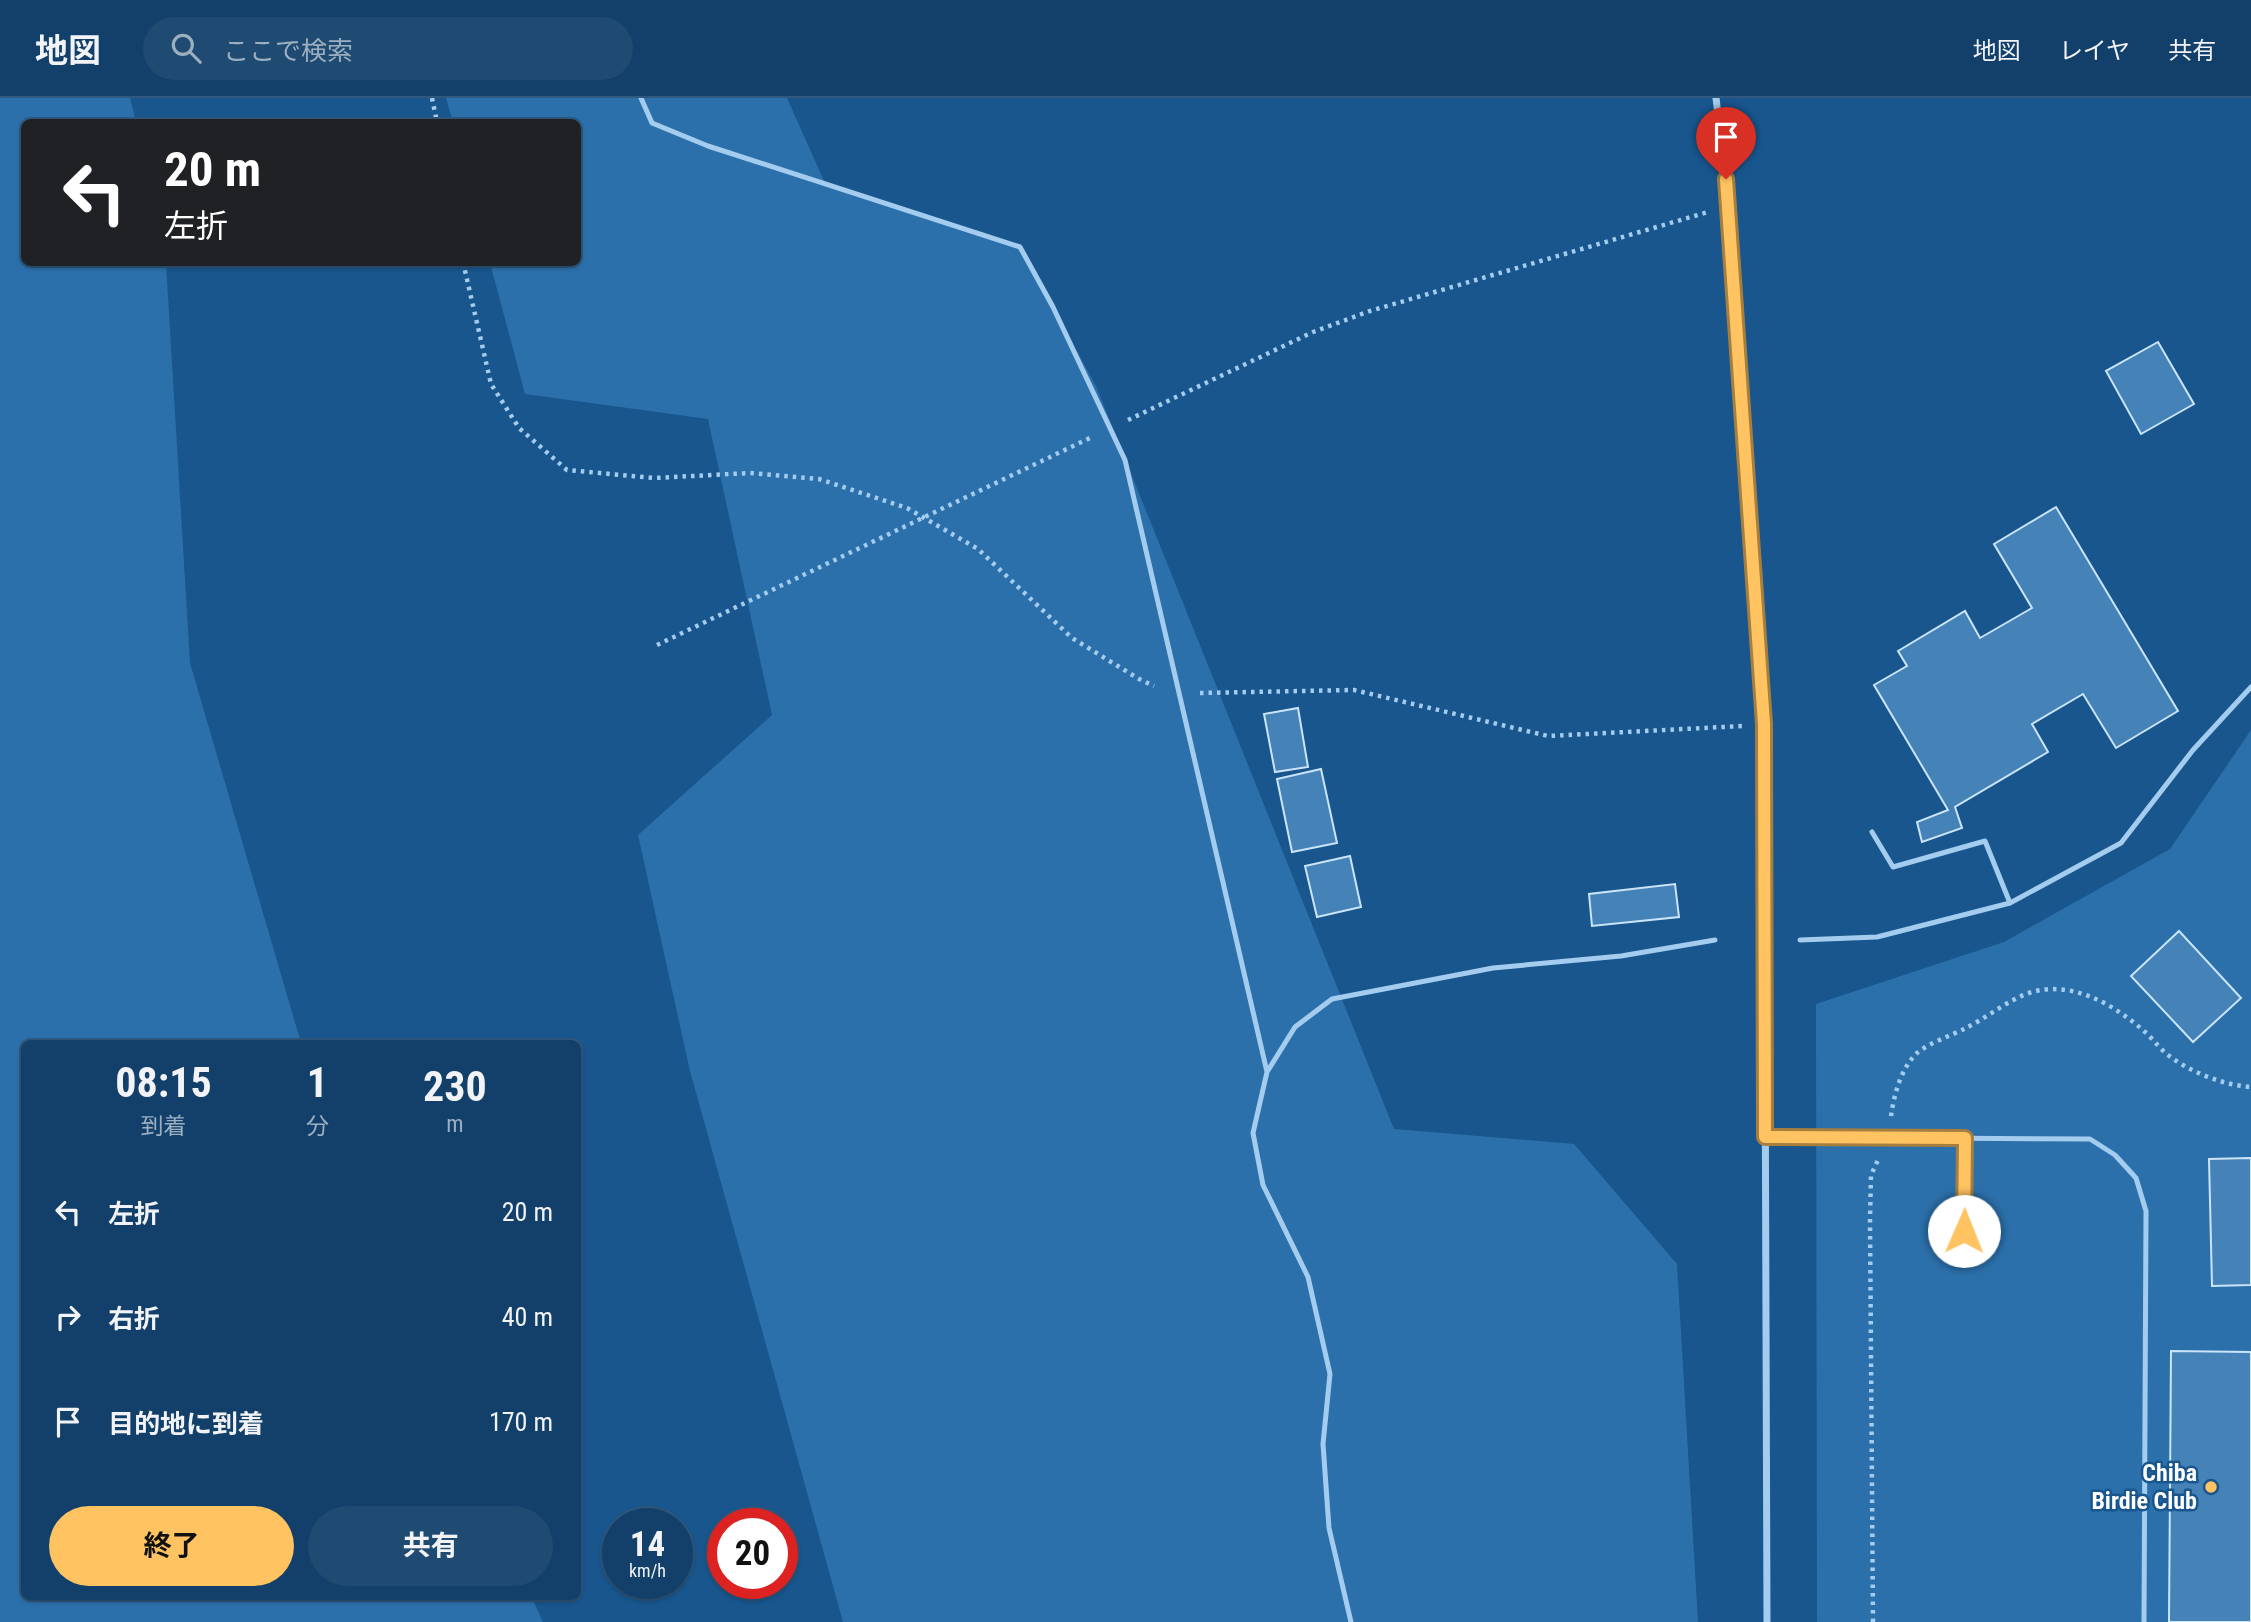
<!DOCTYPE html>
<html lang="ja">
<head>
<meta charset="utf-8">
<style>
	:root { --surface:#12406a; --page:#1f4b72; --text:#f1f3f6; --muted:#9cafc1; --line:#31597e; --accent:#ffc361 }
	body { margin:0; font-family:"Roboto Condensed","Noto Sans JP",sans-serif; background:var(--page); color:var(--text); height:100vh; display:flex; flex-direction:column; font-size:26px; white-space:nowrap }
	* { box-sizing:border-box; margin:0 }
	p { font-size:23px; color:var(--muted) }
	.icon { flex:none; width:38px; height:38px; fill:none; stroke:currentColor; stroke-width:2; stroke-linecap:round; stroke-linejoin:round }
	.map { position:relative; flex:1; overflow:hidden }
	.sheet { position:absolute; left:21px; top:942px; width:560px; height:560px; display:flex; flex-direction:column; background:var(--surface); border-radius:10px; box-shadow:0 2px 5px #0004,0 0 0 2px var(--line) }
	.sheet>* { flex:none }
	.banner { position:absolute; left:21px; top:21px; width:560px; height:147px; border-radius:10px; box-shadow:0 2px 5px #0004,0 0 0 2px var(--line); background:#202124; color:#fff; overflow:hidden }
	.speed { position:absolute; left:602px; top:1410px; display:flex; gap:14px; font-size:35px; font-weight:700; text-align:center }
	.speed>* { display:grid; place-content:center; width:91px; height:91px; border-radius:50%; background:var(--surface); box-shadow:0 2px 5px #0004,0 0 0 2px var(--line); line-height:1 }
	.speed small { font-size:18px; font-weight:400 }
	.speed .limit { border:10px solid #d22; background:#fff; color:#111 }
	.pin { position:absolute; display:grid; place-items:center; width:60px; height:60px; color:#fff; margin:-72px -30px; border-radius:50% 50% 50% 0; rotate:-45deg; box-shadow:0 0 7px #0007 }
	.pin .icon { rotate:45deg }
	.me { position:absolute; width:77px; margin:-38px; rotate:1deg; stroke-linejoin:round; filter:drop-shadow(0 0 5px #0008) }
	.turn { display:flex; align-items:center; gap:24px; height:147px; padding:0 28px; font-size:32px }
	.turn .icon { width:91px; height:91px; stroke-width:2.5 }
	.turn b { display:block; font-size:49px; line-height:60px }
	.eta { display:flex; justify-content:space-evenly; align-items:center; height:119px; text-align:center }
	.eta b { font-size:42px; font-weight:700; line-height:49px }
	.cta { display:flex; gap:14px; margin-top:auto; padding:14px 28px }
	.cta a { flex:1; height:80px; border-radius:42px; background:var(--accent); color:#111; font-size:28px; font-weight:700; line-height:80px; text-align:center }
	.cta a+a { background:var(--page); color:var(--text) }
	ul { padding:0; list-style:none }
	li { display:flex; align-items:center; gap:21px; height:105px; padding:0 28px }
	li div { flex:1 }
	li b { display:block; font-size:26px }
	li em { font-style:normal }
	header { display:flex; align-items:center; gap:42px; box-sizing:border-box; height:98px; padding:0 35px; background:var(--surface); border-bottom:2px solid var(--line) }
	header strong { font-size:33px }
	nav { display:flex; gap:38px; margin-inline-start:auto; font-size:24px }
	.search { width:490px; height:63px; background:var(--page); display:flex; align-items:center; gap:18px; box-sizing:border-box; padding:0 24px; border-radius:38px; color:var(--muted); font-size:26px }
	.map>svg:first-child { display:block }
	.green { fill:#2b70ab }
	.building { fill:#4582b7; stroke:#cae4fa; stroke-width:2 }
	.lines { fill:none; stroke-linecap:round; stroke-linejoin:round }
	.path { stroke:#a4ccee; stroke-width:4.5; stroke-dasharray:3.5 5; stroke-linecap:butt }
	.service { stroke:#a4ccee; stroke-width:5 }
	.minor { stroke:#a4ccee; stroke-width:7 }
	.route-casing { stroke:#a67f3f; stroke-width:18 }
	.route { stroke:#ffc361; stroke-width:12 }
	.poi-dot { fill:#ffc361; stroke:#18568d; stroke-width:2.5 }
	.labels { text-anchor:middle; dominant-baseline:central; stroke-width:5; stroke-linejoin:round; paint-order:stroke }
	.poi-label { font-size:24px; font-weight:bold; fill:#fff; stroke:#18568d; text-anchor:end }
</style>
</head>
<body>
<header>
<strong>地図</strong>
<div class="search"><svg class="icon" aria-label="search" viewBox="0 0 24 24"><circle cx="10" cy="10" r="6"/><path d="M15 15l6 6"/></svg>ここで検索</div>
<nav><a>地図</a><a>レイヤ</a><a>共有</a></nav>
</header>
<div class="map">
<svg width="2251" height="1524" viewBox="0 0 2251 1524">
	<rect width="100%" height="100%" fill="#18568d"/>
	<path class="green" d="M0 0H130L136 24H24V164L166 165 190 565 301 945H24V1498H531L543 1524H0Z
		M446 0H787L825 85 1020 149 1096 288 1394 1031 1574 1046 1677 1166 1698 1524H843L690 973 638 737 772 617 708 321 525 296 490 165 578 164V24H453Z
		M2251 632V1524H1817L1816 906 2004 844 2170 751Z"/>
	<path class="building" d="M2158 244 2194 306 2141 336 2106 273Z
		M2056 409 2178 613 2116 650 2083 596 2032 626 2048 654 1955 709 1962 730 1922 744 1917 724 1948 712 1874 587 1907 568 1898 553 1965 513 1980 540 2032 510 1994 446Z
		M1298 610 1308 669 1275 674 1264 616Z
		M1321 671 1337 745 1292 754 1277 681Z
		M1350 758 1361 809 1317 819 1305 768Z
		M1675 786 1679 819 1592 828 1589 796Z
		M2179 833 2241 900 2193 944 2131 878Z
		M2251 1060V1187L2212 1188 2209 1061Z
		M2171 1253 2251 1254V1524H2169Z"/>
	<g class="lines">
		<path class="path" d="M432 0 437 24
			M463 164 491 286 519 330 567 372 654 380 750 375 819 381 907 410 978 451 1072 540 1139 581 1154 588
			M1128 322 1313 234 1370 213 1708 114
			M657 547 1092 339
			M1200 595 1354 592 1548 638 1742 628
			M1891 1018C1894 997 1901 970 1917 955 1929 945 1950 938 1964 931 1985 921 2008 902 2029 895 2071 881 2115 907 2145 934 2153 941 2159 950 2168 957 2190 974 2223 987 2251 989
			M1873 1524 1870 1122 1871 1077 1879 1060"/>
		<path class="service" d="M641 0 652 25 708 48 1020 149 1053 209 1125 362 1267 974
			M1872 734 1893 769 1985 743 2010 805
			M1800 842 1877 839 2010 805 2121 745 2193 652 2251 589
			M1765 1039 2090 1041 2115 1057 2136 1080 2146 1113 2144 1524
			M1963 1133 1965 1040
			M1351 1524 1329 1430 1323 1346 1330 1276 1308 1179 1263 1087 1253 1035 1267 974 1295 929 1332 901 1493 870 1621 858 1715 842"/>
		<path class="minor" d="M1716 0 1729 108 1764 626 1767 1524"/>
	</g>
	<g class="lines">
		<defs>
			<path id="route" d="M1726 81 1764 626 1765 1039 1965 1040 1964 1133"/>
		</defs>
		<use href="#route" class="route-casing"/>
		<use href="#route" class="route"/>
	</g>
	<circle class="poi-dot" cx="2211" cy="1389" r="7"/>
	<g class="labels">
		<g class="poi-label">
			<text x="2197" y="1375">Chiba<tspan x="2197" dy="28">Birdie Club</tspan></text>
		</g>
	</g>
</svg>
<div class="speed"><div>14<small>km/h</small></div><div class="limit">20</div></div>
<div class="pin" style="left:1726px;top:81px;background:#d93025"><svg class="icon" aria-label="arrive" viewBox="0 0 24 24"><path d="M6 21V4h12l-3 4 3 4H6"/></svg></div>
<svg class="me" style="left:1964px;top:1133px" viewBox="-20 -20 40 40"><circle r="19" fill="#fff"/><path d="M0-13L10 11 0 6-10 11z" fill="#ffc361"/></svg>
<div class="banner">
<div class="turn"><svg class="icon" aria-label="left" viewBox="0 0 24 24"><path d="M17 20v-9H6M10 6l-5 5 5 5"/></svg><div><b>20 m</b>左折</div></div>
</div>
<section class="sheet">
<div class="eta">
<div><b>08:15</b><p>到着</p></div>
<div><b>1</b><p>分</p></div>
<div><b>230</b><p>m</p></div>
</div>
<ul>
<li><svg class="icon" aria-label="left" viewBox="0 0 24 24"><path d="M17 20v-9H6M10 6l-5 5 5 5"/></svg><div><b>左折</b></div><em>20 m</em></li>
<li><svg class="icon" aria-label="right" viewBox="0 0 24 24"><path d="M7 20v-9h11M14 6l5 5-5 5"/></svg><div><b>右折</b></div><em>40 m</em></li>
<li><svg class="icon" aria-label="arrive" viewBox="0 0 24 24"><path d="M6 21V4h12l-3 4 3 4H6"/></svg><div><b>目的地に到着</b></div><em>170 m</em></li>
</ul>
<div class="cta"><a>終了</a><a>共有</a></div>
</section>
</div>
</body>
</html>
